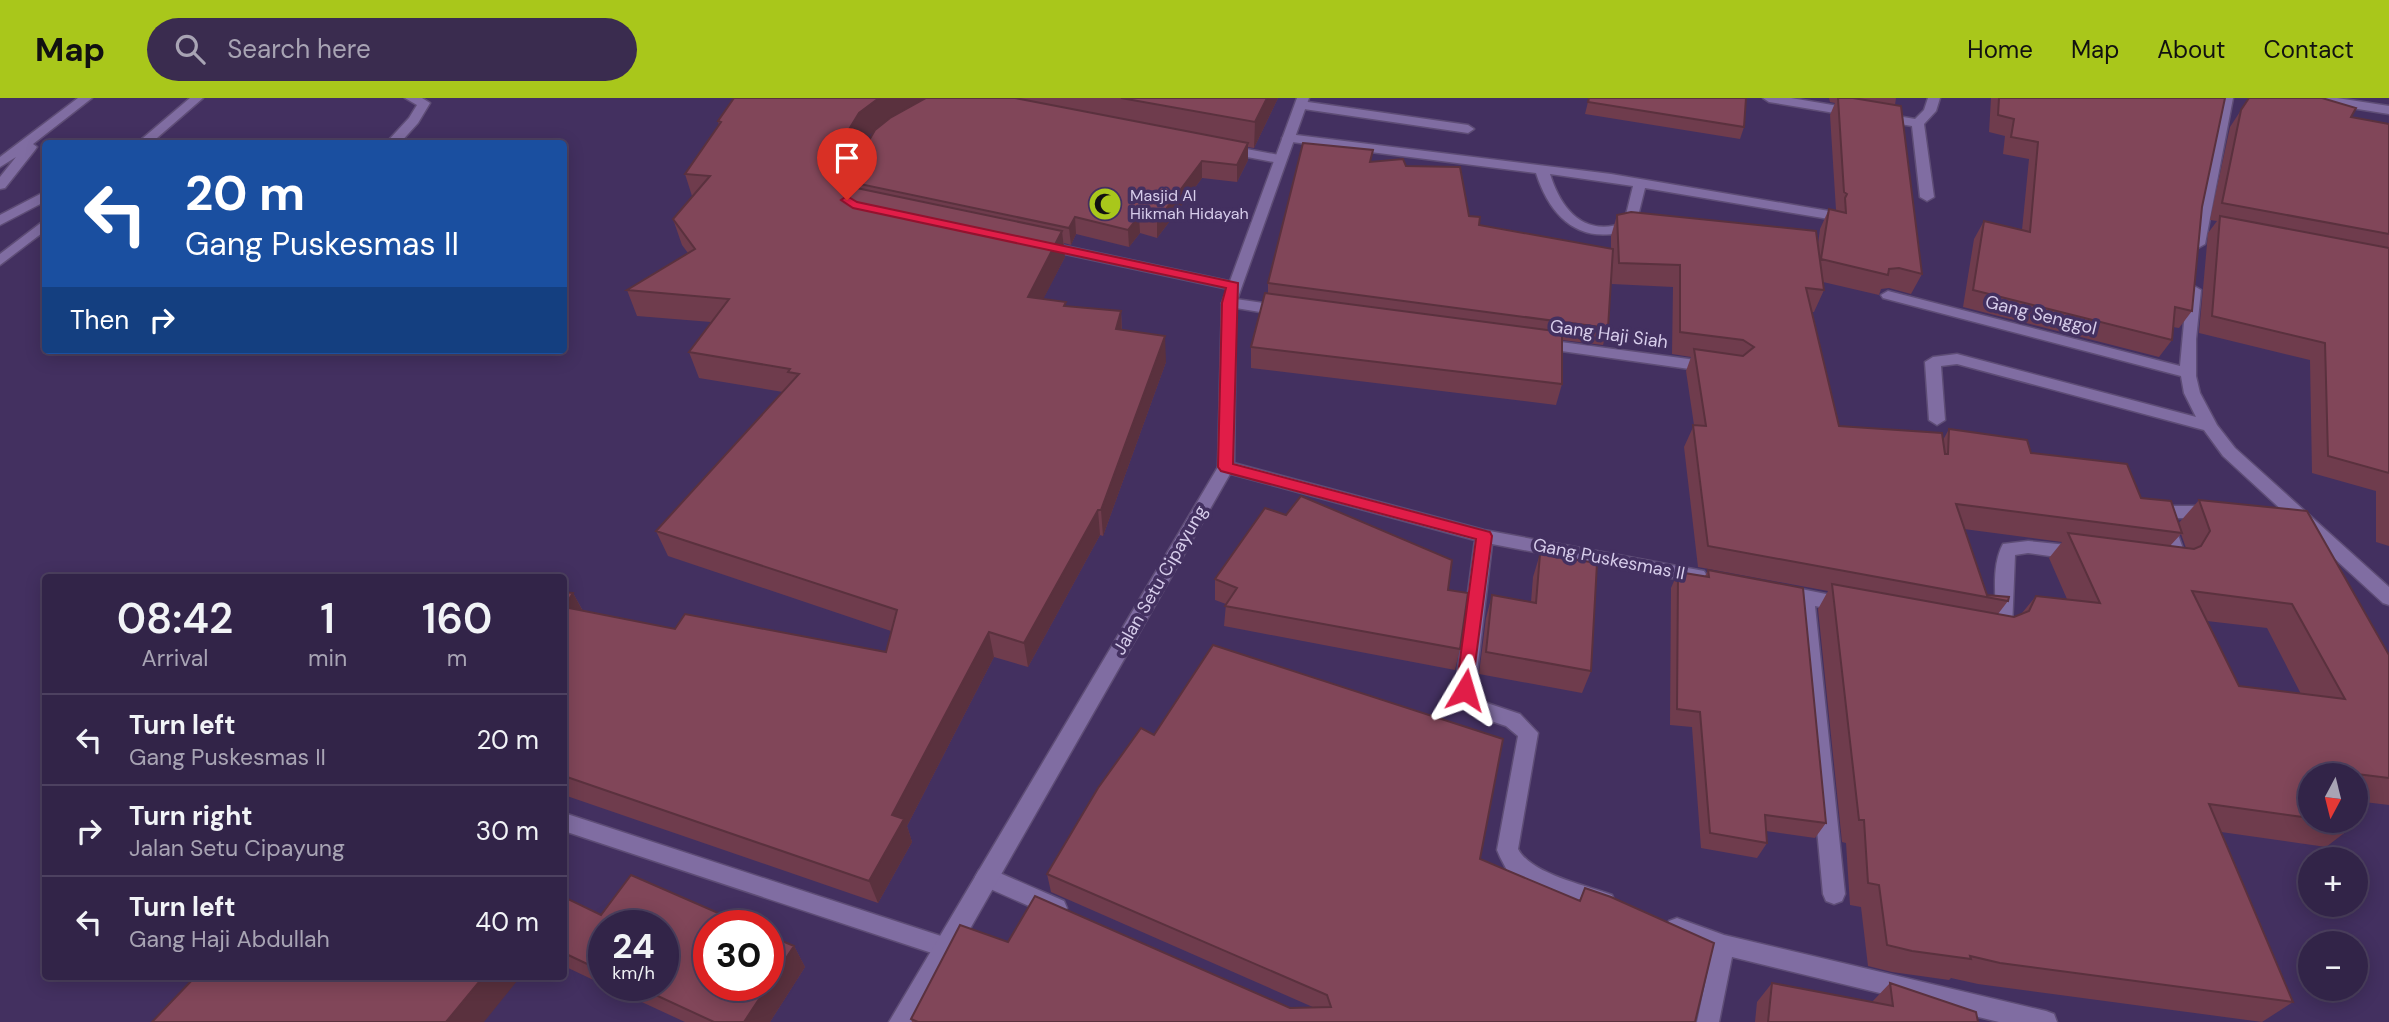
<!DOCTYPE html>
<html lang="en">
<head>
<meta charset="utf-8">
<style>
	:root { --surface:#322448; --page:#3a2c4f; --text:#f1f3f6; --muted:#a8a4b4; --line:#4d4160; --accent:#a9c71b }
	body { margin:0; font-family:"DM Sans",sans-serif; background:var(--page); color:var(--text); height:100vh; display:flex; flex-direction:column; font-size:26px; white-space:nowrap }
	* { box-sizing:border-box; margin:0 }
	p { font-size:23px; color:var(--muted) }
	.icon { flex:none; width:38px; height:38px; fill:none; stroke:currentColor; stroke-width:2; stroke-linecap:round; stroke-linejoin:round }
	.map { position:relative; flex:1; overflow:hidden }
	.side { position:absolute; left:42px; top:476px; width:525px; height:406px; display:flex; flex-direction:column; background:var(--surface); border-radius:7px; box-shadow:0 4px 18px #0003,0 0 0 2px var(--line) }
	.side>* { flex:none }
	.top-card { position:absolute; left:42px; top:42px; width:525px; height:214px; border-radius:7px; box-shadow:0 4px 18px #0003,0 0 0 2px var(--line); background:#1a4fa0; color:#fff; overflow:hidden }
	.needle { width:46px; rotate:187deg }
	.fabs { position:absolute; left:2298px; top:665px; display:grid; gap:14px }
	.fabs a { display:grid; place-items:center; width:70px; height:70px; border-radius:50%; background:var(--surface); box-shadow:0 4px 18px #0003,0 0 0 2px var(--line); font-size:35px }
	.speed { position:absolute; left:588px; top:812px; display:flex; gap:14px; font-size:35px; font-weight:700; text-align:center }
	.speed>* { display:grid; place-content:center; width:91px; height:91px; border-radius:50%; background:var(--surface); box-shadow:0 4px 18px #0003,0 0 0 2px var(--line); line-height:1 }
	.speed small { font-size:18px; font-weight:400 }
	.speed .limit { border:10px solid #d22; background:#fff; color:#111 }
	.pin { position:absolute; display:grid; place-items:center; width:60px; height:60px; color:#fff; margin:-72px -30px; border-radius:50% 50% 50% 0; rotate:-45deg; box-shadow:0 0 7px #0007 }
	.pin .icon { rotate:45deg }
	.me { position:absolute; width:77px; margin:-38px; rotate:7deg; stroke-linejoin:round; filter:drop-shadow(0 0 5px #0008) }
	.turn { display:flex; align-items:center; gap:24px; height:147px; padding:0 28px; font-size:32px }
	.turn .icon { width:91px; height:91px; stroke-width:2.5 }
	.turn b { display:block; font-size:49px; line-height:60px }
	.then { display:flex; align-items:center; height:66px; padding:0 28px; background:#0003; gap:14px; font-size:26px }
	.eta { display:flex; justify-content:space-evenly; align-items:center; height:119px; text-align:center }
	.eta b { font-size:42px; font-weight:600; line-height:49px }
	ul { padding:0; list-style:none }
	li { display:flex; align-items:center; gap:21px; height:91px; padding:0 28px; border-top:2px solid var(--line) }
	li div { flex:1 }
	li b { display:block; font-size:26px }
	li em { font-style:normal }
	header { display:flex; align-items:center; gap:42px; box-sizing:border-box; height:98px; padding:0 35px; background:var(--accent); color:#111 }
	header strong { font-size:33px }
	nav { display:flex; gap:38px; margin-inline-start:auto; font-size:24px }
	.search { width:490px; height:63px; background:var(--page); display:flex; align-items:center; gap:18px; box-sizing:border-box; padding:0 24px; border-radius:38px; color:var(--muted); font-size:26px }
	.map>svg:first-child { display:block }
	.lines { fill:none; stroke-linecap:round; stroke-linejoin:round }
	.service-casing { stroke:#5e4d76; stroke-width:3 }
	.minor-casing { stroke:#5e4d76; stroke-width:3 }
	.tertiary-casing { stroke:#5e4d76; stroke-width:3 }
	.service { fill:#806da2; fill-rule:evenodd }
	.minor { fill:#806da2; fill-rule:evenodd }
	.tertiary { fill:#806da2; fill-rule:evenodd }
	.wall { fill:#6f3c4d; fill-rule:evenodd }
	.shaded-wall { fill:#5a313e }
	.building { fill:#814659; stroke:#5a313e; stroke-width:2; fill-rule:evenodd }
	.route { fill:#e11d48; stroke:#92132f; stroke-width:2 }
	.labels { text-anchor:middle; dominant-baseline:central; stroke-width:7; stroke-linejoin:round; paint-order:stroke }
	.far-poi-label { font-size:16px; fill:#d7cdeb; stroke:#433060; text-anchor:start }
	.street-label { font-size:18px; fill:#d7cdeb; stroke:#433060 }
</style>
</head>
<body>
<header>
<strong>Map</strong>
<div class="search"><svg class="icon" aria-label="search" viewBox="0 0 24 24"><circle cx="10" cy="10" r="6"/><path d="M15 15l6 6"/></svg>Search here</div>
<nav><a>Home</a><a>Map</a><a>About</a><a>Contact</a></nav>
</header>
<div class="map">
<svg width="2389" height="924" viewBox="0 0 2389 924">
	<rect width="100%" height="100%" fill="#433060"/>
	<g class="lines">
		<defs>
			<path id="service" d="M78 0H92L33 46 37 49 35 52 5 90 0 91V79L16 59 0 69V59Z
				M190 0H203L150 46H136Z
				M405 0H422L430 5 418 25 399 46H385L409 20 417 7Z
				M1301 3 1468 27 1474 31 1468 35 1297 10 1295 7Z
				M1288 36 1611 76 1829 113 1836 117 1829 121 1645 90 1635 130C1583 150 1551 122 1536 75L1284 43 1282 40ZM1550 76 1633 88 1624 125C1583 139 1561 111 1550 76Z
				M46 93V103L0 127V117Z
				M46 121V132L0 167V156Z
				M564 715 947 840 955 843 958 850 955 857 947 860 564 733Z"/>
			<path id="minor" d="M1763 0H1791L1915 21 1924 12 1928 0H1940L1936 13 1924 26 1934 99 1927 103 1920 99 1912 28 1769 4Z
				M2221 0H2233L2205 146 2198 150 2191 146Z
				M2308 0H2337L2389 8V16L2314 4Z
				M1225 47 1279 57 1285 61 1279 65 1221 54 1219 51Z
				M865 52 871 56 852 95 860 107 853 111 842 105 838 95 859 56Z
				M1042 143 1233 184 1240 188 1233 192 1037 150 1035 147Z
				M2194 188 2201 192 2196 241V278L2200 295 2217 327 2235 350 2389 489V507L2383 505 2223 358 2204 332 1957 266 1941 268 1945 322 1937 327 1929 322 1925 264 1933 259 1957 256 2196 319 2184 295 2181 278 1883 200 1881 197 1888 193 2180 268 2187 192Z
				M1229 200 1284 208 1291 213 1284 218 1224 208 1222 205 1224 202Z
				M1538 241 1711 264 1719 269 1711 274 1533 249 1531 246Z
				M1226 363 1484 432 1704 473 1707 478 1704 483 1698 485 1492 446 1475 591 1484 604 1520 616 1538 635 1518 751C1531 776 1585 787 1612 797L1615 804 1612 811 1604 814 1544 793 1509 776 1500 759 1497 752 1518 638 1506 628 1470 616 1455 592 1475 442 1220 373 1218 369 1220 365Z
				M2167 408H2210L2218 414 2210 420H2172L2186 459C2181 469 2174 475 2163 472L2160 467 2168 457 2154 420 2161 410Z
				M2028 443 2078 448 2084 450 2087 455 2084 460 2078 462 2028 455 2015 457 2012 530C2008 539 1997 542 1988 539L1985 534 1996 523C1996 498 1991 468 2003 446Z
				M1781 487 1846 500 1852 502 1855 507 1852 512 1846 514 1815 508 1845 796 1842 803 1834 806 1826 803 1823 796 1796 504 1775 499 1772 494 1775 489Z
				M986 769 1064 803 1067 810 1064 817 1056 820 979 786 975 779 979 772Z
				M1677 820 1724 837 2046 913 2054 916 2057 924H1999L1732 859 1719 924H1697L1712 853 1669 837 1666 830 1669 823Z"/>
			<path id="tertiary" d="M1297 0H1309L1236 205 1234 369 955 857 913 924H889L1218 369 1222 205Z"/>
		</defs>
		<use href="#service" class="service-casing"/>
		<use href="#minor" class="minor-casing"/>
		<use href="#tertiary" class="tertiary-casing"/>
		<use href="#service" class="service"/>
		<use href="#minor" class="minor"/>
		<use href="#tertiary" class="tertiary"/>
	</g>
	<path class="wall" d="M734 0H1278L1254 50 1248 49V62L1237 84 1202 80 1157 140 1140 135 1129 149 1076 136 1071 147 1064 145 1065 159 1043 201 1066 208 1121 213 1122 232 1166 264 1103 438 1100 437 1028 569 994 559 907 728 912 744 878 805 564 697V494L573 495 583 513 675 531 886 554 891 533 668 458 656 433 783 294 699 280 689 254 711 224 637 218 627 192 688 155 682 147 673 121 692 98 685 76 719 27 718 23ZM874 33 852 72 856 90 847 88 839 84 865 41Z
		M1589 0 1744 29 1740 41 1585 16Z
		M1829 0H1896L1895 7 1922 176 1911 196 1889 190 1881 191 1879 197 1823 184 1824 192 1814 214H1811L1839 328 1943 342 1949 331 2031 355 2141 400 2178 426 2199 402 2389 557V707L2356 703V677H2310V723H2354L2356 726 2326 749 2221 734 2293 904 2262 924 1978 886 1951 880 1949 882 1892 874 1868 868 1861 809 1850 807 1846 745 1842 744 1818 511 1828 493 1698 469 1684 349 1694 327 1686 273 1691 259 1672 256 1673 189 1612 186V166L1608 230 1603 247 1562 242V286L1556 307 1251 270V249L1268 195V185L1371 64 1406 68 1469 118 1479 127 1611 151V138L1617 117 1818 146 1820 131 1829 111 1836 112 1830 17 1835 5 1830 4ZM1964 431 2062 444 2049 460 2067 501 2036 498 2022 515 2014 519 1998 516 2008 503 1987 497ZM2181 436 2186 450 2170 448ZM2207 523 2267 530 2301 596 2239 588Z
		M1991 0H2225L2202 109 2192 213 2179 230 2173 229 2172 242 2159 259 1963 209 1974 141 1984 123 2022 132 2029 61 2003 56 2005 38 1989 34Z
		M2249 0 2389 26V448L2376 444V393L2312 375 2310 262 2199 235 2208 135 2217 123 2210 122 2230 29Z
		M1540 456 1591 573 1582 595 1479 576 1486 520 1492 497 1531 504 1533 479Z
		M1708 472 1826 725 1815 740 1766 733 1767 745 1757 760 1701 750 1692 629 1670 627 1671 490 1678 474 1705 478Z
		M1215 481 1448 492 1460 551 1455 572 1224 528 1226 506 1215 502Z
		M1154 637 1480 761 1579 803 1585 790 1695 924H912L911 921 1008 844 1290 910H1315L1051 794 1047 776Z
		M564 799 601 817 794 848 805 869 770 924H685L605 887H663L604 828V887L564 868Z
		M1772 885 1872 904 1890 885 1978 924H1755L1757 904Z"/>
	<path class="shaded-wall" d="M879 0H930L883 26 865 41 837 87 835 82 831 61 859 15Z
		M1267 0H1278L1254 50 1255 24Z
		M1248 45V62L1237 84V67Z
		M1202 63V80L1157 140V123Z
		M1139 118 1140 135 1129 149 1128 132Z
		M1075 119 1076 136 1071 147 1069 130Z
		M1062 133 1065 159 1031 225 1028 199Z
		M1121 213 1122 239 1116 231Z
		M1165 238 1166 264 1103 438 1101 412Z
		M1098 412 1100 437 1028 569 1024 545Z
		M573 495 587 521 564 509Z
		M989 534 994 559 907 728 912 744 878 805 869 783 892 717Z
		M794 848 805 869 770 924H744Z
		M484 878H521L484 924H446Z"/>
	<path class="building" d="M734 0H879L859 15 831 61 835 82 847 88 1062 133 1028 199 1066 204 1064 208 1121 213 1116 231 1165 238 1101 412H1098L1024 545 989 534 892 717 904 721 869 783 564 678V509L675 531 685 516 886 554 897 512 656 433 799 276 788 274 790 271 689 254 729 201 627 192 695 151 673 121 710 78 685 76 721 24 718 23Z
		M926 0H1015L1248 45 1237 67 1202 63 1157 123 1139 118 1128 132 1075 119 1069 130 855 85 852 72 875 32 890 20Z
		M1121 0H1267L1255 24Z
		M1589 0H1746L1744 29 1588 4Z
		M1838 0H1853L1901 8 1922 176 1899 170 1889 171 1888 177 1821 161 1829 111 1846 115 1845 100 1847 96 1844 94Z
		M1999 0H2225L2202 109 2192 213 2175 209 2172 242 1973 192 1984 123 2030 134 2038 44 2011 39 2014 21 1998 17Z
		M2249 0H2322L2356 10 2351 19 2389 26V136L2222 105 2241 12Z
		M1303 45 1373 52 1370 64 1403 61 1406 68 1460 69 1469 118 1480 119 1479 127 1613 151 1608 230 1268 185Z
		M1631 114 1816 133 1824 192 1806 190 1839 328 1942 335 1945 356H1948L1949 331 2027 342 2031 355 2127 366 2141 400 2171 403 2182 435 1956 406 1987 497 2009 499 2008 503 1708 448 1693 327 1706 328 1694 251 1743 258 1754 249 1743 242 1680 234V167L1619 165 1617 117Z
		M2220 118 2389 150V375L2328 358 2325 245 2212 218Z
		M1265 195 1562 234V286L1251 249Z
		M1301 398 1452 462 1448 492 1468 495 1460 551 1225 508 1237 490 1215 481 1265 410 1286 417Z
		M2199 402 2307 413 2389 557V680L2332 673 2333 677H2310V720L2209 706 2293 904 2000 865 1970 858 1971 861 1912 853 1887 847 1879 787 1868 785 1864 722H1859L1832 486 2014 519 2029 513 2036 498 2100 505 2068 435 2194 451 2201 448 2210 433ZM2192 493 2292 506 2345 601 2239 588Z
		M1540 456 1597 465 1591 573 1486 554 1492 497 1536 505Z
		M1708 472 1803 490 1826 725 1765 717 1767 745 1710 735 1700 614 1677 611 1678 474 1709 479Z
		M564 494 573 495 564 509Z
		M1213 547 1503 641 1480 761 1580 803 1585 790 1611 799 1714 845 1695 924H918L911 921 960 827 1008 844 1035 798 1290 910 1331 909 1327 897 1047 776 1098 690 1141 630 1154 637Z
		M2331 723H2354L2356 726Z
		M631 777 748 828H709V887H768V837L794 848 744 924H714L634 887H663V828H604V874L564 855V799L601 817Z
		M206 878H484L446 924H152L195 879 203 882Z
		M1772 885 1893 908 1890 885 1976 914 1978 924H1768Z"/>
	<path class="route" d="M847 98 857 104 1238 185 1233 366 1490 434 1492 438 1471 597H1458L1456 592 1476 441 1221 373 1218 369 1222 205 1226 190 853 110 841 102Z"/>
	<defs>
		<symbol id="mosque-disc" viewBox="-11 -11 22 22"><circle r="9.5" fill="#a9c71b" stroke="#433060"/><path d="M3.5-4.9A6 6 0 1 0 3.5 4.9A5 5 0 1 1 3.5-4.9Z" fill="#111"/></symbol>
	</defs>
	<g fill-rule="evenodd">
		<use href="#mosque-disc" x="1086" y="87" width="38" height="38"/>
	</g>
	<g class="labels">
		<g class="far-poi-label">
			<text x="1130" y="97">Masjid Al<tspan x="1130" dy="18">Hikmah Hidayah</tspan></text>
		</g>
		<g class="street-label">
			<text transform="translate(2041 217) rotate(14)">Gang Senggol</text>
			<text transform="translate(1609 236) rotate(8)">Gang Haji Siah</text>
			<text transform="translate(1609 461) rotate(11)">Gang Puskesmas II</text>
			<text transform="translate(1160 482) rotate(-60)">Jalan Setu Cipayung</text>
		</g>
	</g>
</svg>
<div class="fabs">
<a><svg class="needle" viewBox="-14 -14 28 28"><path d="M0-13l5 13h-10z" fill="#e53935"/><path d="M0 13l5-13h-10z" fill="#a8a4b4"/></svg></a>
<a>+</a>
<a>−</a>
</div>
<div class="speed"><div>24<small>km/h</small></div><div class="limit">30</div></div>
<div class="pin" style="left:847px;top:102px;background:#d93025"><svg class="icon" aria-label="arrive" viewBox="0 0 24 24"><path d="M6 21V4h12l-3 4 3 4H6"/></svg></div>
<svg class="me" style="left:1465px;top:592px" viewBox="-20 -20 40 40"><path d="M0-17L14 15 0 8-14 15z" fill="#e11d48" stroke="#fff" stroke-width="4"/></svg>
<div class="top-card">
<div class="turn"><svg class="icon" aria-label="left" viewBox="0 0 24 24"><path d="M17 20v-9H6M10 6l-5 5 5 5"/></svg><div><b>20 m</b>Gang Puskesmas II</div></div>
<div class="then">Then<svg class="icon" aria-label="right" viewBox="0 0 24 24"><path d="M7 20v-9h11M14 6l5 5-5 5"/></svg></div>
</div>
<section class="side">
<div class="eta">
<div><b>08:42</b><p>Arrival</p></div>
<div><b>1</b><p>min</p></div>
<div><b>160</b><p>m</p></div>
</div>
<ul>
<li><svg class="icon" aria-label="left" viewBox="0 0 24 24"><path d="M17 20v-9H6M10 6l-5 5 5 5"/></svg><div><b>Turn left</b><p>Gang Puskesmas II</p></div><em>20 m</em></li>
<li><svg class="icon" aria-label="right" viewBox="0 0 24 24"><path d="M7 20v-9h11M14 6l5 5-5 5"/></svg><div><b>Turn right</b><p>Jalan Setu Cipayung</p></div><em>30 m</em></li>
<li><svg class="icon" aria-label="left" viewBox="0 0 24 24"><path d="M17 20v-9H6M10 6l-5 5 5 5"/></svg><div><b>Turn left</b><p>Gang Haji Abdullah</p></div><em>40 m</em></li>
</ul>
</section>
</div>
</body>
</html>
